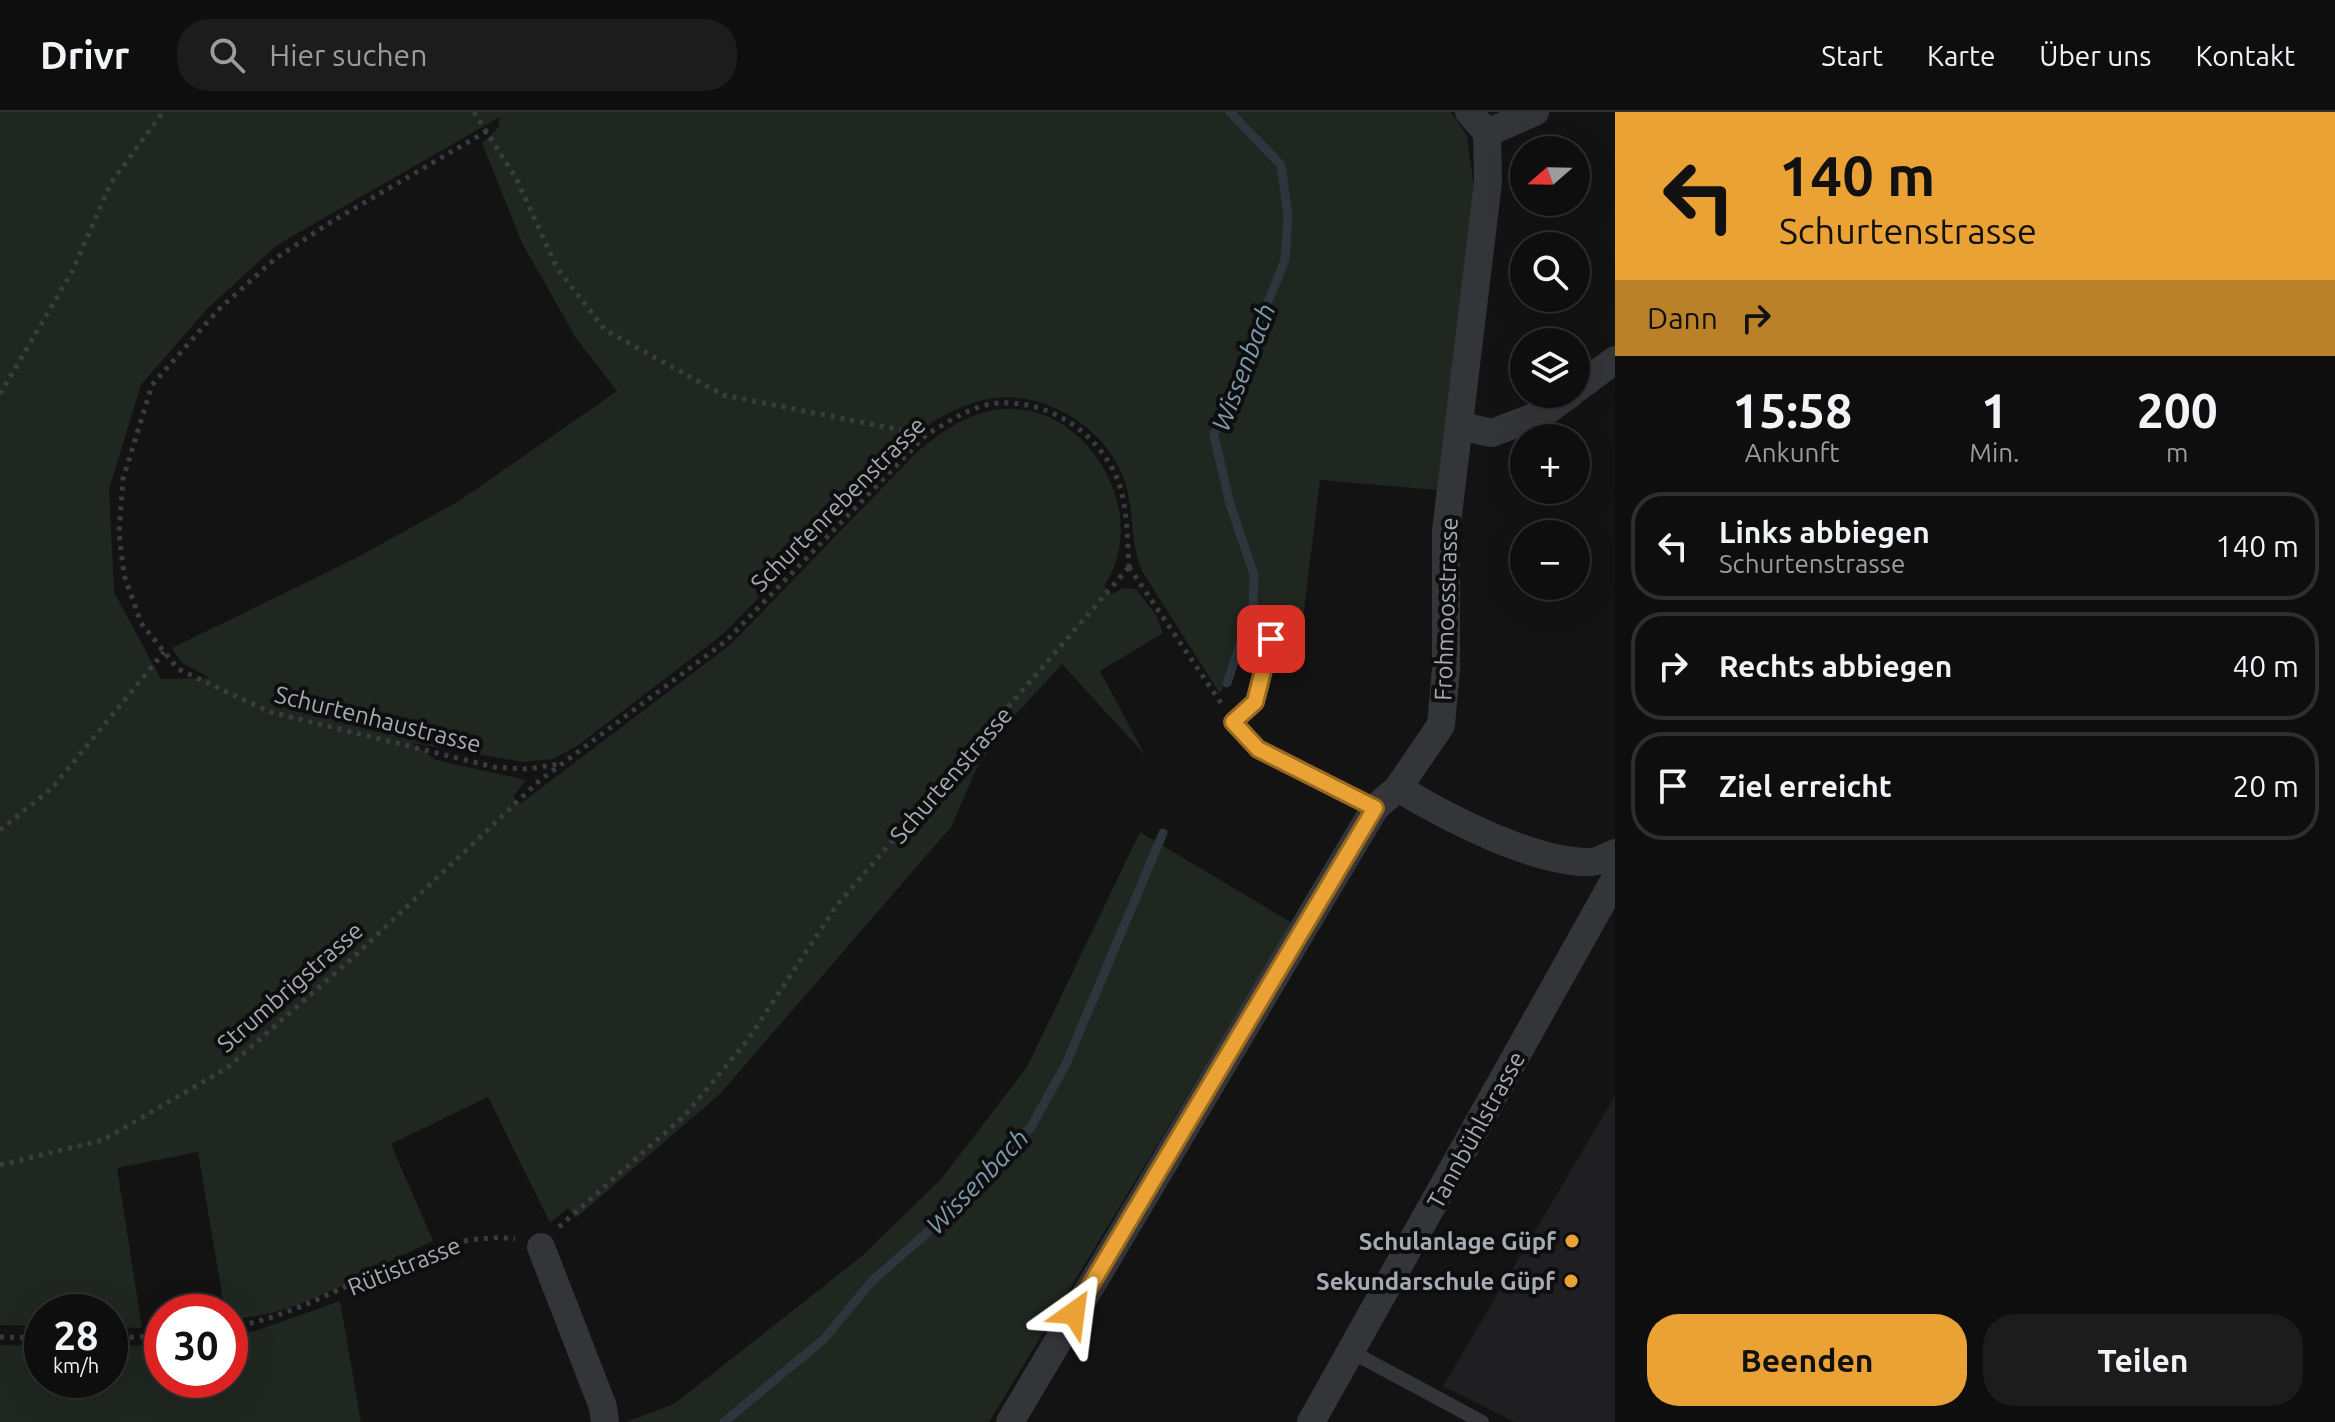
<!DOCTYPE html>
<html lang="de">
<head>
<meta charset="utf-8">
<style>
	:root { --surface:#0e0e0f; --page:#1c1c1d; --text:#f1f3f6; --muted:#9b9c9e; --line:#2e2e2f; --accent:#eaa234 }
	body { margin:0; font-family:Ubuntu,sans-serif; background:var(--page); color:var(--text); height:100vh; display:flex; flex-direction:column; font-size:30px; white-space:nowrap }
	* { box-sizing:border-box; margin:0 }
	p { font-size:26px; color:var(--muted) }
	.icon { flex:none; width:44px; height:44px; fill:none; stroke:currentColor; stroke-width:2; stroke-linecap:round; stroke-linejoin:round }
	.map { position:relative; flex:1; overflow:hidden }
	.details { display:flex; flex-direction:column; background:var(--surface); width:720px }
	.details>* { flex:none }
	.top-card { background:#eaa234; color:#111; overflow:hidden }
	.needle { width:52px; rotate:250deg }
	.tools { position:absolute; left:1510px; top:24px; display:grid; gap:16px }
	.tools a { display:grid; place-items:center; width:80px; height:80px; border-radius:50%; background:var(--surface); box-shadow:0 8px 32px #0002,0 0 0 2px var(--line); font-size:40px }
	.speed { position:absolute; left:24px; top:1182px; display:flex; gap:16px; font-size:40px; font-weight:700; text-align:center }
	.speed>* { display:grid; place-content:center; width:104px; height:104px; border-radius:50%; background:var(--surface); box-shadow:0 8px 32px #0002,0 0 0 2px var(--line); line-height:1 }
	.speed small { font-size:20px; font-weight:400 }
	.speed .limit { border:12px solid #d22; background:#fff; color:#111 }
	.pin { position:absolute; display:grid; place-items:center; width:68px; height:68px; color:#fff; margin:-34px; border-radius:16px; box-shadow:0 4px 12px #0006 }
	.me { position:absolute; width:88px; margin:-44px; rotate:31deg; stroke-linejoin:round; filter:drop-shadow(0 0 6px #0008) }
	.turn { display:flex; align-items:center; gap:28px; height:168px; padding:0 32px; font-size:36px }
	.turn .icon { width:104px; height:104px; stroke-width:2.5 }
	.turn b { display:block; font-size:56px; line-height:68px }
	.then { display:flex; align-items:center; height:76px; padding:0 32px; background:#0003; gap:16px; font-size:30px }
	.eta { display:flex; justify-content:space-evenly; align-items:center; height:136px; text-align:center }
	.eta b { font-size:48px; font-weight:700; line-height:56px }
	.cta { display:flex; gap:16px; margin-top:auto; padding:16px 32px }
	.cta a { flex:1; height:92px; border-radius:32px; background:var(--accent); color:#111; font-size:32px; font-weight:700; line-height:92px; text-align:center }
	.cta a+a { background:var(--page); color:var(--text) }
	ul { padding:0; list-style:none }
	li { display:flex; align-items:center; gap:24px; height:108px; margin:0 16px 12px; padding:0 16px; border:4px solid var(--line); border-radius:32px }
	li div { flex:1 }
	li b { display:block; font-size:30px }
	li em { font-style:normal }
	header { display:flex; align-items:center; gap:48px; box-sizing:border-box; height:112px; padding:0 40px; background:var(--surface); border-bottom:2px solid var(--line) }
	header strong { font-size:38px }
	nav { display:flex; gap:44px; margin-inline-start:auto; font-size:28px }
	.search { width:560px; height:72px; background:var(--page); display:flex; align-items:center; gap:20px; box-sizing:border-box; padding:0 28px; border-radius:32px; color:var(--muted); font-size:30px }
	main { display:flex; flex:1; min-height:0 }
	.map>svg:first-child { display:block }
	.built { fill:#1f1f21 }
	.green { fill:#1f2720; fill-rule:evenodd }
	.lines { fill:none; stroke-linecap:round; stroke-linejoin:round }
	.stream { stroke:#2c363c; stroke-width:9 }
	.path { stroke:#3a3c40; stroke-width:5; stroke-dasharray:4 6; stroke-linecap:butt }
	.lane { stroke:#343539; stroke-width:14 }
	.street { stroke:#343539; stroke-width:28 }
	.route-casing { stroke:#986922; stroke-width:20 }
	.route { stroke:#eaa234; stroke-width:14 }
	.poi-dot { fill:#eaa234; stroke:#0e0e0f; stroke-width:3 }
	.labels { text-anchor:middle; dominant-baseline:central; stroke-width:8; stroke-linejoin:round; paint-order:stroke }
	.street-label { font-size:24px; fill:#a5aab4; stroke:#0e0e0f }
	.poi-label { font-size:24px; font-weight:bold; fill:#a5aab4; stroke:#0e0e0f; text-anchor:end }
	.water-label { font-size:26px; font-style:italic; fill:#7c9aae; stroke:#0e0e0f }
</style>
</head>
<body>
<header>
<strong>Drivr</strong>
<div class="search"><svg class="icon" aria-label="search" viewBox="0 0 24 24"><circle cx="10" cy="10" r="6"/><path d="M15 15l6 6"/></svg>Hier suchen</div>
<nav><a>Start</a><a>Karte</a><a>Über uns</a><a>Kontakt</a></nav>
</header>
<main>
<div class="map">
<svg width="1615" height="1310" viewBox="0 0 1615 1310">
	<rect width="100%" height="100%" fill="#131314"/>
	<path class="built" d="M1615 984V1310H1514L1443 1274Z"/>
	<path class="green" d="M0 0H1451L1467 24 1474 76 1437 378 1320 368 1302 514 1250 515 1220 582 1142 459C1129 429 1135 395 1123 364 1103 315 1047 280 995 286 973 288 951 300 932 310L722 523 580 632 553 647 524 650 412 631 436 648 526 668 513 685 520 692 730 533 915 342C940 321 962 304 994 298 1085 283 1154 401 1104 474L1112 482 1123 476 1136 477 1156 503 1163 521 1100 559 1145 643 1062 552 1008 611 979 651 951 715 720 982 576 1106 568 1096 550 1111 488 985 391 1032 433 1129C369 1156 301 1205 230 1207V1200H225L198 1040 117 1056 142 1216 110 1215V1200H42V1214L0 1213ZM500 5 498 16 482 31 522 131 576 226 617 279 459 389 356 446 172 536 182 551 210 566 161 567 114 480 109 377 141 273 207 197 277 133Z
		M1140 720 1292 811 989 1310H626L674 1292 862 1144 942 1066 1027 955Z
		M340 1189 361 1310H0V1233L42 1234V1268H110V1234L162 1233V1268H230V1223L255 1219Z"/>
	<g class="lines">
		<path class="stream" d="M1227 571 1253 495 1254 463 1230 392 1214 323 1285 148 1288 104 1281 53 1230 0
			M724 1310 824 1227 872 1169 945 1105 1031 1015 1066 952 1163 721"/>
		<path class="path" d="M474 0 516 66 557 156 605 218 723 283 926 323
			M487 19 331 110 276 146 218 198 152 273 123 367 119 421 124 463 141 511 178 557 270 600 494 655 527 657 559 652
			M0 282 73 158 111 71 163 0
			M1129 455 1223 594
			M0 718 52 676 164 540
			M0 1053 103 1028 227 956 358 841 539 669 726 529 926 323C948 310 972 293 998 291 1048 288 1096 319 1116 364 1128 392 1127 425 1129 455
			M559 1115 684 1004 747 929 837 793 1129 455
			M230 1215C325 1202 423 1115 515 1127
			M0 1225 42 1226
			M110 1226 162 1224"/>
		<path class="lane" d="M1271 527 1255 590 1233 610 1258 637 1375 696
			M1352 1240 1482 1310"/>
		<path class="street" d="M1487 21 1535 0
			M1576 277 1615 248
			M1461 314 1492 321 1544 301 1570 282
			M1398 676C1446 705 1535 752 1592 750 1599 749 1608 744 1615 741
			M541 1135 603 1295 605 1310
			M1010 1310 1375 696 1398 676 1441 613 1446 557V419L1488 70 1487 21 1469 0
			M1311 1310 1615 767"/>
	</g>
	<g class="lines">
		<defs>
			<path id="route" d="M1074 1201 1375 696 1258 637 1233 610 1255 590 1271 527"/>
		</defs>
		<use href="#route" class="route-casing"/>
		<use href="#route" class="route"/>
	</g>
	<g class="poi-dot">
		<circle cx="1572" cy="1129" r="8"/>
		<circle cx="1571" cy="1169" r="8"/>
	</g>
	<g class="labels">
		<g class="street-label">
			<text transform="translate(838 392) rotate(-45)">Schurtenrebenstrasse</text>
			<text transform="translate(1446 497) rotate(-88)">Frohmoosstrasse</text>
			<text transform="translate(378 607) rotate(14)">Schurtenhaustrasse</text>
			<text transform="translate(951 663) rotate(-49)">Schurtenstrasse</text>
			<text transform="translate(290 875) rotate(-41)">Strumbrigstrasse</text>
			<text transform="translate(1476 1018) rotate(-61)">Tannbühlstrasse</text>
			<text transform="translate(404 1154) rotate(-22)">Rütistrasse</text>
		</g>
		<g class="poi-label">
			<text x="1556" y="1129">Schulanlage Güpf</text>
			<text x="1555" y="1169">Sekundarschule Güpf</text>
		</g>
		<g class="water-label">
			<text transform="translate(1243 255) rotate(-69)">Wissenbach</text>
			<text transform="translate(977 1069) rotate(-46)">Wissenbach</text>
		</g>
	</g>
</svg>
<div class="tools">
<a><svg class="needle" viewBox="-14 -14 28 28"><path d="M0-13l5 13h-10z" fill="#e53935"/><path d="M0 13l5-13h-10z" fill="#9b9c9e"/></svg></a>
<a><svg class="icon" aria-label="search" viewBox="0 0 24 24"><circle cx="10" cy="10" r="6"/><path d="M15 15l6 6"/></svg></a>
<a><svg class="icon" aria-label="layers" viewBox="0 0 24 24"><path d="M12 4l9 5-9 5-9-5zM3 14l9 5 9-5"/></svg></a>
<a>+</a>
<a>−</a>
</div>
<div class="speed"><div>28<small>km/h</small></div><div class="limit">30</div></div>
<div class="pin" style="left:1271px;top:527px;background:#d93025"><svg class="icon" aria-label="arrive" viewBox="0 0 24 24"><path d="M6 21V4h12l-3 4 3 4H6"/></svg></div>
<svg class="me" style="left:1074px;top:1201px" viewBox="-20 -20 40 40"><path d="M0-17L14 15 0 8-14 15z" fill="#eaa234" stroke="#fff" stroke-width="4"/></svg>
</div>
<section class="details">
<div class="top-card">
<div class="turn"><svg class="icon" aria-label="left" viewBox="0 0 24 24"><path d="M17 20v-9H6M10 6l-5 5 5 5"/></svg><div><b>140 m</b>Schurtenstrasse</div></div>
<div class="then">Dann<svg class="icon" aria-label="right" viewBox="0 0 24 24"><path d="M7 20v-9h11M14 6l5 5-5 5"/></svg></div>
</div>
<div class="eta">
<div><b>15:58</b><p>Ankunft</p></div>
<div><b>1</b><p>Min.</p></div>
<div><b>200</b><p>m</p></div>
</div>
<ul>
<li><svg class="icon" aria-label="left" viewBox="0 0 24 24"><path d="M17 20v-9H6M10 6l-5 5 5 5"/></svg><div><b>Links abbiegen</b><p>Schurtenstrasse</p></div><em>140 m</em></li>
<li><svg class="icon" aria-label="right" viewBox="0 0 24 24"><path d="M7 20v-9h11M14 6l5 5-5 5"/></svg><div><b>Rechts abbiegen</b></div><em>40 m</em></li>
<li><svg class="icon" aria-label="arrive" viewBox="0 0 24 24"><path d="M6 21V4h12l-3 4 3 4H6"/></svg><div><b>Ziel erreicht</b></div><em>20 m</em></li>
</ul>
<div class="cta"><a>Beenden</a><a>Teilen</a></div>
</section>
</main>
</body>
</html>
